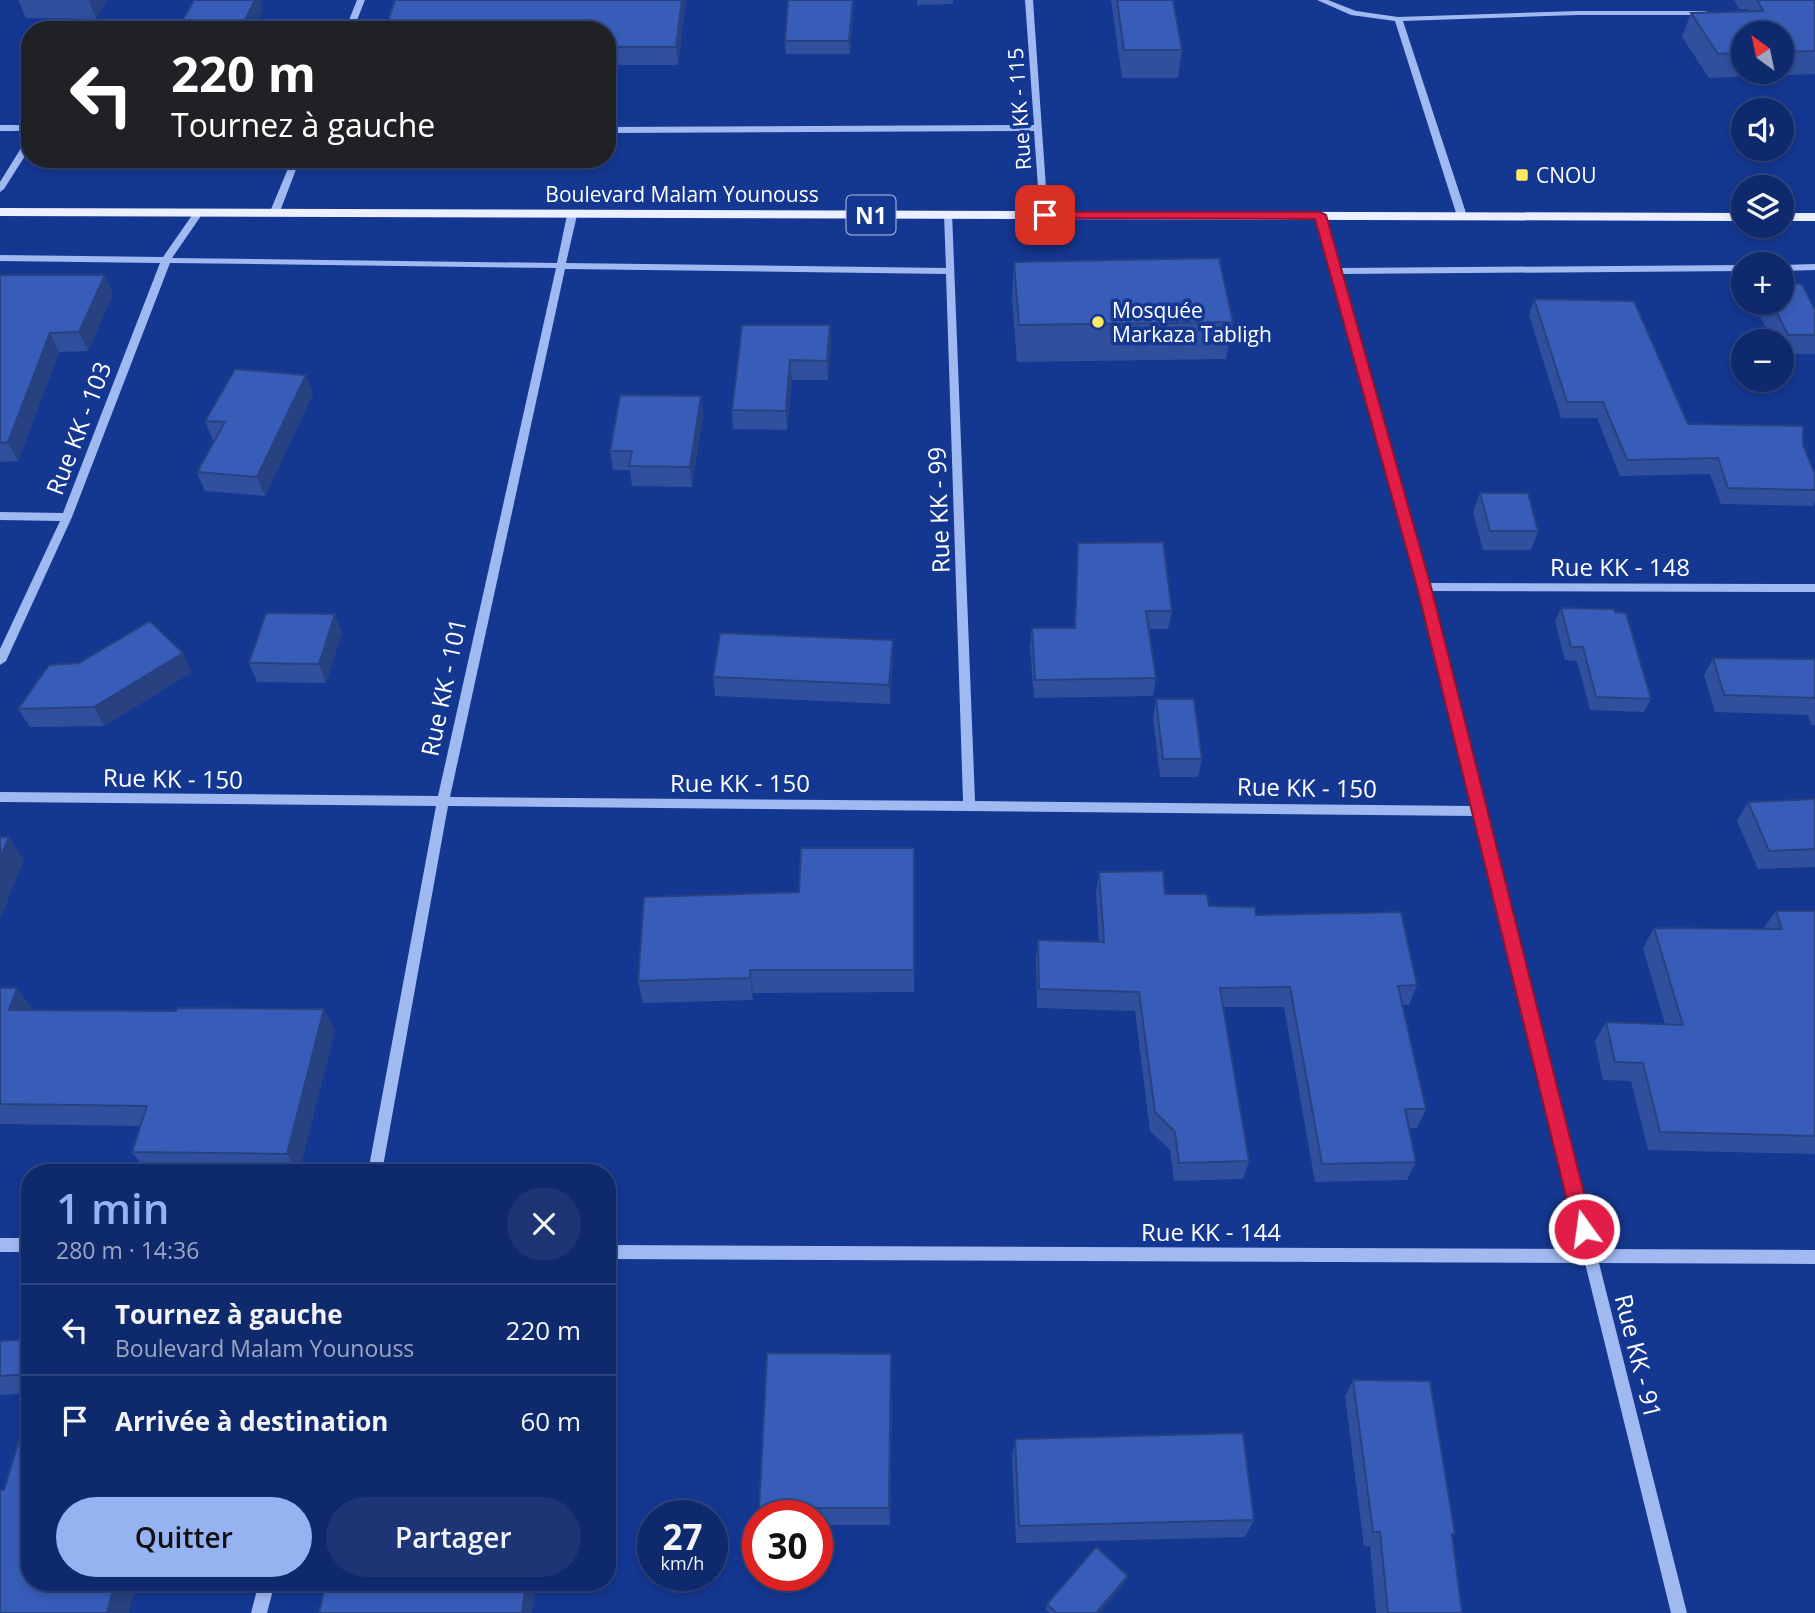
<!DOCTYPE html>
<html lang="fr">
<head>
<meta charset="utf-8">
<style>
	:root { --surface:#0f296d; --page:#1d3575; --text:#f1f3f6; --muted:#9ba6c2; --line:#2f4580; --accent:#95b2f1 }
	body { margin:0; font-family:"Open Sans",sans-serif; background:var(--page); color:var(--text); height:100vh; display:flex; flex-direction:column; font-size:26px; white-space:nowrap }
	* { box-sizing:border-box; margin:0 }
	p { font-size:23px; color:var(--muted) }
	.icon { flex:none; width:38px; height:38px; fill:none; stroke:currentColor; stroke-width:2; stroke-linecap:round; stroke-linejoin:round }
	.map { position:relative; flex:1; overflow:hidden }
	.drawer { position:absolute; left:21px; top:1164px; width:595px; height:427px; display:flex; flex-direction:column; background:var(--surface); border-radius:28px; box-shadow:0 4px 10px #0003,0 0 0 2px var(--line) }
	.drawer>* { flex:none }
	.hud { position:absolute; left:21px; top:21px; width:595px; height:147px; border-radius:28px; box-shadow:0 4px 10px #0003,0 0 0 2px var(--line); background:#202124; color:#fff; overflow:hidden }
	.needle { width:46px; rotate:327deg }
	.controls { position:absolute; left:1731px; top:21px; display:grid; gap:14px }
	.controls a { display:grid; place-items:center; width:63px; height:63px; border-radius:50%; background:var(--surface); box-shadow:0 4px 10px #0003,0 0 0 2px var(--line); font-size:35px }
	.speed { position:absolute; left:637px; top:1500px; display:flex; gap:14px; font-size:35px; font-weight:700; text-align:center }
	.speed>* { display:grid; place-content:center; width:91px; height:91px; border-radius:50%; background:var(--surface); box-shadow:0 4px 10px #0003,0 0 0 2px var(--line); line-height:1 }
	.speed small { font-size:18px; font-weight:400 }
	.speed .limit { border:10px solid #d22; background:#fff; color:#111 }
	.pin { position:absolute; display:grid; place-items:center; width:60px; height:60px; color:#fff; margin:-30px; border-radius:14px; box-shadow:0 4px 10px #0006 }
	.me { position:absolute; width:77px; margin:-38px; rotate:346deg; stroke-linejoin:round; filter:drop-shadow(0 0 5px #0008) }
	.turn { display:flex; align-items:center; gap:24px; height:147px; padding:0 35px; font-size:32px }
	.turn .icon { width:91px; height:91px; stroke-width:2.5 }
	.turn b { display:block; font-size:49px; line-height:60px }
	.round { display:grid; place-items:center; flex:none; width:74px; height:74px; border-radius:37px; background:var(--page) }
	.head { display:flex; align-items:center; justify-content:space-between; height:119px; padding:0 35px }
	h1 { font-size:42px; font-weight:600; line-height:52px; color:var(--accent) }
	.action { display:flex; gap:14px; margin-top:auto; padding:14px 35px }
	.action a { flex:1; height:80px; border-radius:42px; background:var(--accent); color:#111; font-size:28px; font-weight:600; line-height:80px; text-align:center }
	.action a+a { background:var(--page); color:var(--text) }
	ul { padding:0; list-style:none }
	li { display:flex; align-items:center; gap:21px; height:91px; padding:0 35px; border-top:2px solid var(--line) }
	li div { flex:1 }
	li b { display:block; font-size:26px }
	li em { font-style:normal }
	.map>svg:first-child { display:block }
	.lines { fill:none; stroke-linecap:round; stroke-linejoin:round }
	.minor { fill:#a0b9f1; fill-rule:evenodd }
	.major { fill:#ebefff; fill-rule:evenodd }
	.wall { fill:#30509e; fill-rule:evenodd }
	.shaded-wall { fill:#274181 }
	.building { fill:#385db8; stroke:#274181; stroke-width:2 }
	.route { fill:#e11d48; stroke:#92132f; stroke-width:2 }
	.poi-dot { fill:#ffe961; stroke:#143791; stroke-width:2.5 }
	.labels { text-anchor:middle; dominant-baseline:central; stroke-width:7; stroke-linejoin:round; paint-order:stroke }
	.far-street-label { font-size:21px; fill:#fff; stroke:#143791 }
	.far-poi-label { font-size:21px; fill:#fff; stroke:#143791; text-anchor:start }
	.shield { fill:#143791; stroke:#b8c3de; stroke-width:2 }
	.shield-label { font-size:23px; font-weight:bold; fill:#fff }
	.street-label { font-size:24px; fill:#fff; stroke:#143791 }
</style>
</head>
<body>
<div class="map">
<svg width="1815" height="1613" viewBox="0 0 1815 1613">
	<rect width="100%" height="100%" fill="#143791"/>
	<g class="lines">
		<path class="minor" d="M357 0H365L353 30H345Z
			M1025 0H1033L1048 217 1045 218 1040 215 1034 131 607 133V127L1034 125Z
			M1317 0H1328L1356 11 1398 17 1578 11H1706L1710 13 1706 15H1578L1403 21 1467 216 1462 219 1457 216 1395 21 1351 15Z
			M0 125H30V131H0Z
			M30 137V148L4 189 0 192V182L26 140Z
			M292 159H300L279 214 277 216H271L269 214Z
			M198 210 203 213 172 258 557 263 567 215 572 212 577 215 566 263 946 268 944 214 946 212H952L975 801 1472 806 1418 587 1315 215 1320 212 1325 215 1340 268 1743 265V271L1341 274 1428 583 1815 584V592L1431 591 1596 1249 1815 1250V1264L1599 1263 1687 1613H1671L1585 1263 607 1259V1245L1581 1249 1475 816 448 806 382 1172H368L436 806 0 802V792L438 796 556 268 170 263 72 517 6 661 0 665V649L60 521 0 520V512L63 513 160 263 0 261V255L163 257 195 211ZM565 269 946 274 963 801 450 797Z
			M1815 264V270L1782 271V265Z
			M0 1238H30V1252H0Z
			M259 1582H275L267 1613H251Z"/>
		<path class="major" d="M0 208 1743 213V221L0 216Z
			M1782 213H1815V221H1782Z"/>
	</g>
	<path class="wall" d="M18 0H107L96 19 26 18Z
		M686 0 678 65H607V30Z
		M788 0H854L850 54H786L785 41Z
		M917 0H953V4L917 5Z
		M1111 0H1173L1182 50 1178 78H1122Z
		M1734 0H1815V74L1709 78 1682 37 1691 13 1747 11 1748 9H1739ZM1743 33H1782V72H1743Z
		M1014 262 1233 322 1226 359 1017 362 1012 298Z
		M0 275 113 294 88 351 59 352 18 461 0 462Z
		M1534 299 1688 424 1803 445 1815 474V502L1813 506 1721 504 1710 474 1620 476 1597 418H1561L1529 315Z
		M1754 303H1782L1815 310V354H1782V341H1772Z
		M830 325 831 345 828 380H792L787 430 733 429 732 410Z
		M306 375 313 394 265 496 205 491 197 472 214 440H213L205 421Z
		M701 396 703 415 692 487 632 486 630 470H613L610 451Z
		M1480 493 1538 531 1531 550H1483L1473 512Z
		M1078 543 1172 611 1168 629H1149L1156 678 1153 696 1034 698 1030 647 1032 628H1074L1077 562Z
		M1561 608 1651 699 1644 712 1590 710 1577 661 1565 660 1555 621Z
		M335 614 342 633 326 683 257 682 249 663Z
		M1713 658 1815 659V725H1811L1808 715 1715 712 1704 675Z
		M893 659 890 704 715 696 713 677Z
		M192 672 104 726 30 727 18 709Z
		M1156 699 1202 759 1198 777H1160L1153 718Z
		M1815 799V867L1758 869 1737 821 1748 802Z
		M914 848V992L753 993V1000L643 1003 638 981 799 892Z
		M1099 872 1165 894 1209 906 1256 915 1417 985 1409 1005H1403L1426 1109 1417 1128H1409L1416 1162 1407 1180 1315 1182 1284 1007H1224L1249 1161 1243 1179 1174 1181 1170 1150 1150 1131 1135 1011 1037 1008 1036 960 1038 940 1099 941 1096 892Z
		M1776 911H1815V1154L1648 1150 1631 1081 1603 1080 1595 1041 1606 1022 1665 1024 1643 948 1654 928 1763 929Z
		M0 988H17L33 1010 176 1011 324 1009 335 1030 299 1172H147L132 1152 140 1126 0 1124Z
		M30 1339V1393L0 1395V1341Z
		M892 1374 890 1525H817V1516H761L759 1508Z
		M1353 1380 1455 1534 1452 1537 1462 1613H1376L1370 1546H1364L1345 1396Z
		M1015 1439 1254 1520 1245 1537 1016 1543 1012 1457Z
		M1126 1581 1099 1613H1050L1046 1610 1047 1604Z"/>
	<path class="shaded-wall" d="M89 0H107L96 19Z
		M255 0H260L263 10 254 30H240Z
		M682 0H686L678 65 676 47Z
		M853 0H854L850 54 849 41Z
		M105 275 113 294 88 351 79 332Z
		M830 325 831 345 828 380 827 361Z
		M50 333 59 352 18 461 8 442Z
		M790 360 792 380 787 430 786 411Z
		M306 375 313 394 265 496 257 477Z
		M701 396 703 415 692 487 690 467Z
		M335 614 342 633 326 683 319 664Z
		M893 640V659L890 704 889 685Z
		M183 653 192 672 104 726 94 707Z
		M9 837 24 860 0 920V858Z
		M750 970 753 993V1000L750 978Z
		M17 988 33 1009 25 1031 9 1010Z
		M324 1009 335 1030 299 1172 287 1154Z
		M891 1354 892 1374 890 1525 889 1508Z
		M1128 1576 1126 1581 1099 1613H1096Z
		M115 1582H137L129 1613H107Z
		M526 1582H537L532 1613H522Z"/>
	<path class="building" d="M194 0H255L240 30H177Z
		M395 0H682L676 47H607V30H385Z
		M788 0H853L849 41H785Z
		M1117 0H1173L1182 50H1124Z
		M1757 0H1815V51L1782 52V33H1743V53L1718 54 1691 13 1763 11Z
		M1219 258 1233 322 1019 325 1014 262Z
		M0 275H105L79 332 50 333 8 442 0 443Z
		M1782 284H1802L1815 310V335H1788L1772 303H1782Z
		M1534 299 1634 301 1688 424 1803 426V445L1815 474V490L1728 488 1718 458 1627 460 1603 402H1567Z
		M742 325H830L827 361 790 360 786 411 732 410Z
		M235 369 306 375 257 477 197 472 225 422 205 421Z
		M620 395 701 396 690 467 629 466 632 451H610Z
		M1480 493H1528L1538 531H1490Z
		M1163 542 1172 611H1146L1156 678 1035 680 1032 628H1075L1078 543Z
		M1561 608 1614 609 1615 612 1626 613 1651 699 1596 697 1583 647H1571Z
		M266 613 335 614 319 664 249 663Z
		M150 621 183 653 94 707 18 709 49 665 79 663Z
		M720 633 893 640 889 685 713 677Z
		M1713 658 1815 659V698L1724 695Z
		M1156 699H1194L1202 759H1163Z
		M1815 799V849L1769 851 1748 802Z
		M0 837H9L0 858Z
		M801 848H914V970H750V978L638 981 644 897 799 892Z
		M1163 871 1165 894H1207L1209 906 1255 907 1256 915 1401 912 1417 985 1398 986 1426 1109H1405L1416 1162 1322 1164 1290 987 1220 988 1249 1161 1179 1163 1175 1132 1155 1112 1139 992 1039 989 1038 940 1104 942 1099 872Z
		M1776 911H1815V1136L1660 1132 1643 1063 1615 1062 1606 1022 1683 1025 1654 928 1782 929Z
		M0 988H17L9 1010 176 1011 177 1008 324 1009 287 1154 132 1152 147 1106 0 1104Z
		M30 1339V1374L0 1376V1341Z
		M767 1353 891 1354 889 1508H759Z
		M1353 1380 1430 1381 1455 1534H1452L1462 1613H1388L1380 1532H1373Z
		M30 1404V1582H115L107 1613H0V1490H4Z
		M1243 1433 1254 1520 1019 1526 1015 1439Z
		M1096 1547 1128 1576 1096 1613H1056L1047 1604Z
		M326 1582H526L522 1613H319Z"/>
	<path class="route" d="M1041 212H1320L1326 215 1431 587 1593 1229 1591 1235 1584 1238 1577 1235 1574 1229 1417 587 1315 219 1045 218 1041 217Z"/>
	<g class="poi-dot">
		<rect x="1515" y="168" width="14" height="14" rx="3.5"/>
		<circle cx="1098" cy="322" r="7"/>
	</g>
	<g class="labels">
		<g class="far-street-label">
			<text transform="translate(1019 109) rotate(-94)">Rue KK - 115</text>
			<text x="682" y="194">Boulevard Malam Younouss</text>
		</g>
		<g class="far-poi-label">
			<text x="1536" y="175">CNOU</text>
			<text x="1112" y="310">Mosquée<tspan x="1112" dy="24">Markaza Tabligh</tspan></text>
		</g>
		<rect class="shield" x="846.5" y="195.5" width="49" height="39" rx="5"/>
		<g class="shield-label">
			<text x="871" y="215">N1</text>
		</g>
		<g class="street-label">
			<text transform="translate(78 428) rotate(-69)">Rue KK - 103</text>
			<text transform="translate(938 510) rotate(-92)">Rue KK - 99</text>
			<text x="1620" y="566">Rue KK - 148</text>
			<text transform="translate(443 687) rotate(-78)">Rue KK - 101</text>
			<text transform="translate(173 778) rotate(1)">Rue KK - 150</text>
			<text x="740" y="782">Rue KK - 150</text>
			<text transform="translate(1307 787) rotate(1)">Rue KK - 150</text>
			<text x="1211" y="1231">Rue KK - 144</text>
			<text transform="translate(1639 1356) rotate(76)">Rue KK - 91</text>
		</g>
	</g>
</svg>
<div class="controls">
<a><svg class="needle" viewBox="-14 -14 28 28"><path d="M0-13l5 13h-10z" fill="#e53935"/><path d="M0 13l5-13h-10z" fill="#9ba6c2"/></svg></a>
<a><svg class="icon" aria-label="sound" viewBox="0 0 24 24"><path d="M4 9h4l5-4v14l-5-4H4zM17 9q2 3 0 6"/></svg></a>
<a><svg class="icon" aria-label="layers" viewBox="0 0 24 24"><path d="M12 4l9 5-9 5-9-5zM3 14l9 5 9-5"/></svg></a>
<a>+</a>
<a>−</a>
</div>
<div class="speed"><div>27<small>km/h</small></div><div class="limit">30</div></div>
<div class="pin" style="left:1045px;top:215px;background:#d93025"><svg class="icon" aria-label="arrive" viewBox="0 0 24 24"><path d="M6 21V4h12l-3 4 3 4H6"/></svg></div>
<svg class="me" style="left:1584px;top:1229px" viewBox="-20 -20 40 40"><circle r="17" fill="#e11d48" stroke="#fff" stroke-width="3"/><path d="M0-11L8 9 0 5-8 9z" fill="#fff"/></svg>
<div class="hud">
<div class="turn"><svg class="icon" aria-label="left" viewBox="0 0 24 24"><path d="M17 20v-9H6M10 6l-5 5 5 5"/></svg><div><b>220 m</b>Tournez à gauche</div></div>
</div>
<section class="drawer">
<div class="head"><div><h1>1 min</h1><p>280 m · 14:36</p></div><a class="round"><svg class="icon" aria-label="close" viewBox="0 0 24 24"><path d="M6 6l12 12M18 6L6 18"/></svg></a></div>
<ul>
<li><svg class="icon" aria-label="left" viewBox="0 0 24 24"><path d="M17 20v-9H6M10 6l-5 5 5 5"/></svg><div><b>Tournez à gauche</b><p>Boulevard Malam Younouss</p></div><em>220 m</em></li>
<li><svg class="icon" aria-label="arrive" viewBox="0 0 24 24"><path d="M6 21V4h12l-3 4 3 4H6"/></svg><div><b>Arrivée à destination</b></div><em>60 m</em></li>
</ul>
<div class="action"><a>Quitter</a><a>Partager</a></div>
</section>
</div>
</body>
</html>
